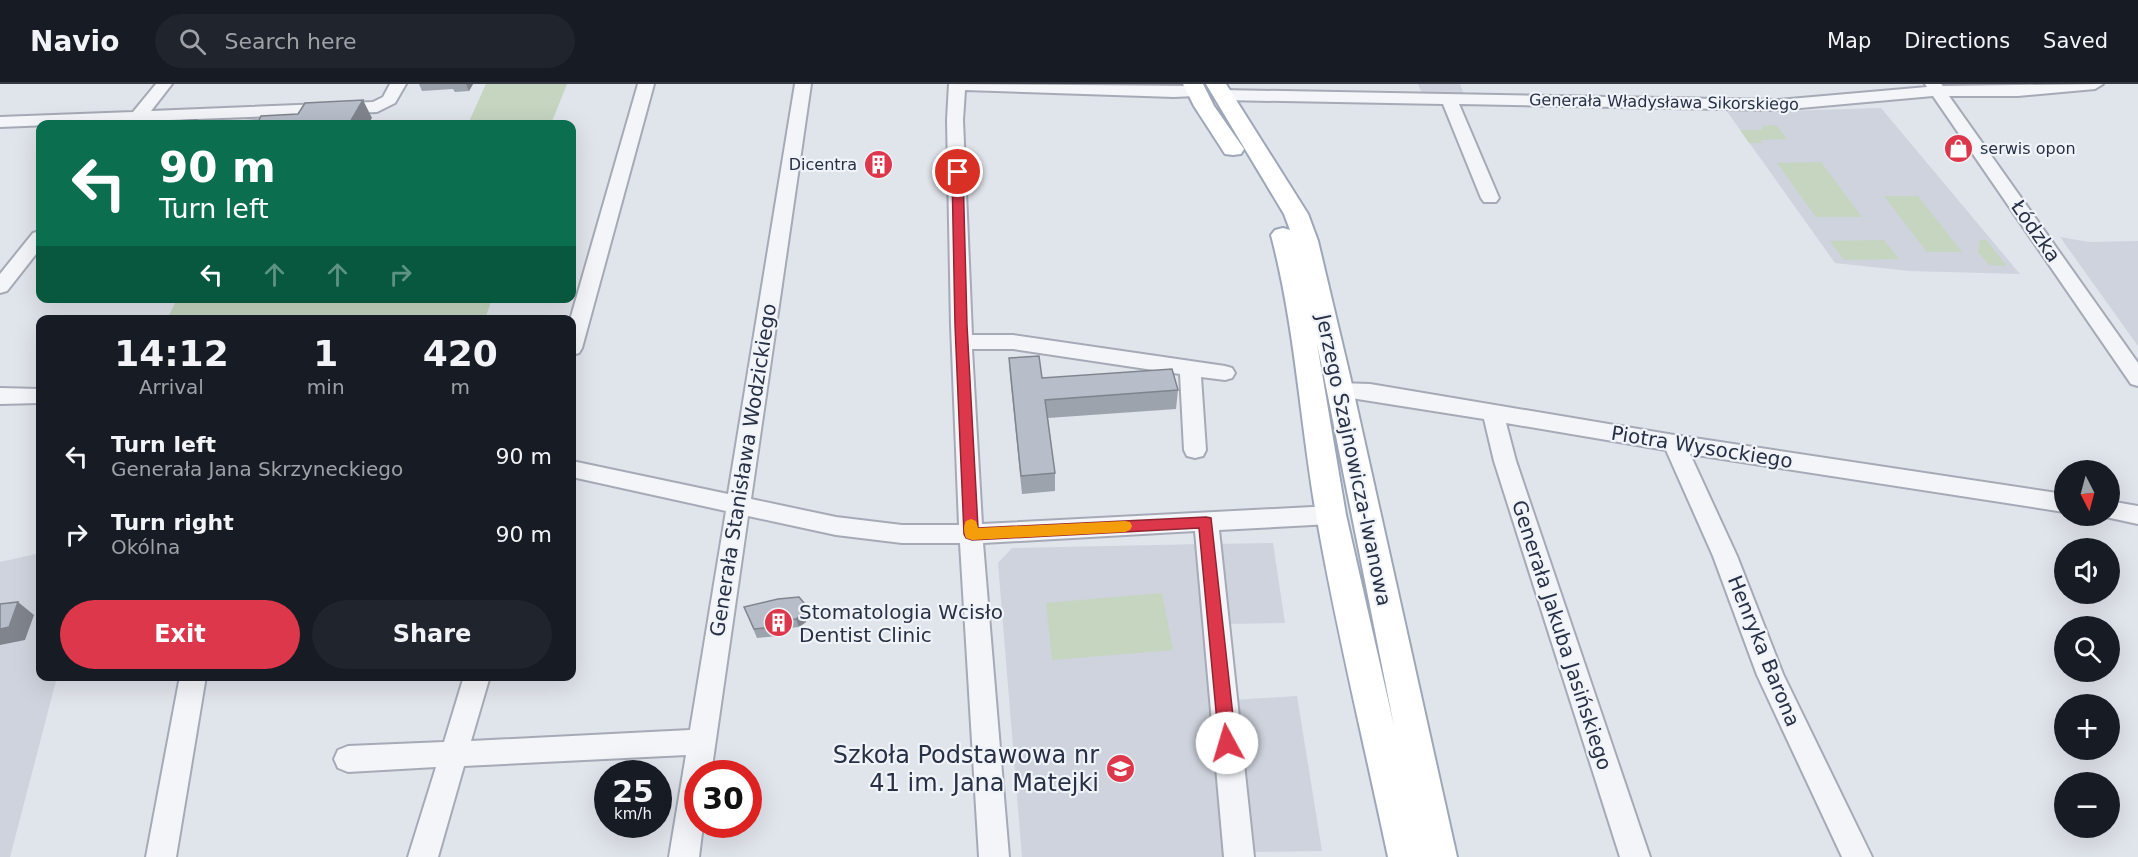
<!DOCTYPE html>
<html lang="en">
<head>
<meta charset="utf-8">
<style>
	:root { --surface:#171b24; --page:#20242c; --text:#f1f3f6; --muted:#9ea1a6; --line:#363941; --accent:#dd374b }
	body { margin:0; font-family:"DejaVu Sans",sans-serif; background:var(--page); color:var(--text); height:100vh; display:flex; flex-direction:column; font-size:22px; white-space:nowrap }
	* { box-sizing:border-box; margin:0 }
	p { font-size:20px; color:var(--muted) }
	.icon { flex:none; width:33px; height:33px; fill:none; stroke:currentColor; stroke-width:2; stroke-linecap:round; stroke-linejoin:round }
	.map { position:relative; flex:1; overflow:hidden }
	.side { position:absolute; left:36px; top:231px; width:540px; height:366px; display:flex; flex-direction:column; background:var(--surface); border-radius:12px; box-shadow:0 6px 24px #0002 }
	.side>* { flex:none }
	.guide { position:absolute; left:36px; top:36px; width:540px; height:183px; border-radius:12px; box-shadow:0 6px 24px #0002; background:#0b6e4f; color:#fff; overflow:hidden }
	.needle { width:39px; rotate:174deg }
	.controls { position:absolute; left:2054px; top:376px; display:grid; gap:12px }
	.controls a { display:grid; place-items:center; width:66px; height:66px; border-radius:50%; background:var(--surface); box-shadow:0 6px 24px #0002; font-size:30px }
	.speed { position:absolute; left:594px; top:676px; display:flex; gap:12px; font-size:30px; font-weight:700; text-align:center }
	.speed>* { display:grid; place-content:center; width:78px; height:78px; border-radius:50%; background:var(--surface); box-shadow:0 6px 24px #0002; line-height:1 }
	.speed small { font-size:15px; font-weight:400 }
	.speed .limit { border:9px solid #d22; background:#fff; color:#111 }
	.pin { position:absolute; display:grid; place-items:center; width:51px; height:51px; color:#fff; margin:-26px; border:3px solid #fff; border-radius:50%; box-shadow:0 2px 6px #0007 }
	.me { position:absolute; width:66px; margin:-33px; rotate:354deg; stroke-linejoin:round; filter:drop-shadow(0 0 4px #0008) }
	.turn { display:flex; align-items:center; gap:21px; height:126px; padding:0 24px; font-size:27px }
	.turn .icon { width:78px; height:78px; stroke-width:2.5 }
	.turn b { display:block; font-size:42px; line-height:51px }
	.lanes { display:flex; align-items:center; height:57px; padding:0 24px; background:#0003; justify-content:center; gap:30px; direction:ltr }
	.lanes .off { opacity:.35 }
	.eta { display:flex; justify-content:space-evenly; align-items:center; height:102px; text-align:center }
	.eta b { font-size:36px; font-weight:700; line-height:42px }
	.primary-button { display:flex; gap:12px; margin-top:auto; padding:12px 24px }
	.primary-button a { flex:1; height:69px; border-radius:36px; background:var(--accent); color:#fff; font-size:24px; font-weight:700; line-height:69px; text-align:center }
	.primary-button a+a { background:var(--page); color:var(--text) }
	ul { padding:0; list-style:none }
	li { display:flex; align-items:center; gap:18px; height:78px; padding:0 24px }
	li div { flex:1 }
	li b { display:block; font-size:22px }
	li em { font-style:normal }
	header { display:flex; align-items:center; gap:36px; box-sizing:border-box; height:84px; padding:0 30px; background:var(--surface); border-bottom:2px solid var(--line) }
	header strong { font-size:28px }
	nav { display:flex; gap:33px; margin-inline-start:auto; font-size:21px }
	.search { width:420px; height:54px; background:var(--page); display:flex; align-items:center; gap:15px; box-sizing:border-box; padding:0 21px; border-radius:33px; color:var(--muted); font-size:22px }
	.map>svg:first-child { display:block }
	.built { fill:#ced3dd }
	.green { fill:#c5d5c0 }
	.lines { fill:none; stroke-linecap:round; stroke-linejoin:round }
	.minor-casing { stroke:#a5aab6; stroke-width:4 }
	.major-casing { stroke:#9ea7b8; stroke-width:4 }
	.minor { fill:#f3f5f8; fill-rule:evenodd }
	.major { fill:#fff; fill-rule:evenodd }
	.wall { fill:#9da3ad }
	.shaded-wall { fill:#80848d }
	.building { fill:#b7bdc9; stroke:#80848d; stroke-width:1.5 }
	.route { fill:#dd374b; stroke:#902431; stroke-width:1.5 }
	.slow { fill:#f59e0b }
	.labels { text-anchor:middle; dominant-baseline:central; stroke-width:4.5; stroke-linejoin:round; paint-order:stroke }
	.far-street-label { font-size:16px; fill:#273044; stroke:#f0f3f8 }
	.far-poi-label { font-size:16px; fill:#273044; stroke:#f0f3f8; text-anchor:start }
	.street-label { font-size:20px; fill:#273044; stroke:#f0f3f8 }
	.poi-label { font-size:20px; fill:#273044; stroke:#f0f3f8; text-anchor:start }
	.near-poi-label { font-size:24px; fill:#273044; stroke:#f0f3f8; text-anchor:end }
</style>
</head>
<body>
<header>
<strong>Navio</strong>
<div class="search"><svg class="icon" aria-label="search" viewBox="0 0 24 24"><circle cx="10" cy="10" r="6"/><path d="M15 15l6 6"/></svg>Search here</div>
<nav><a>Map</a><a>Directions</a><a>Saved</a></nav>
</header>
<div class="map">
<svg width="2138" height="773" viewBox="0 0 2138 773">
	<rect width="100%" height="100%" fill="#e0e4eb"/>
	<path class="built" d="M1418 0H1460L1465 13 1423 12Z
		M1881 24 2020 190 1910 187 1835 179 1726 26 1786 27Z
		M2060 153 2089 158 2138 157V262Z
		M1273 459 1285 539 1223 540 1215 460Z
		M1203 460 1234 773H1022L998 479 1012 464Z
		M40 469V592L57 593 10 773H0V478Z
		M1297 612 1322 767 1247 768 1231 616Z"/>
	<path class="green" d="M486 0H567L551 40H468Z
		M1776 41 1787 55 1761 56 1762 59H1749L1740 46H1761L1763 42Z
		M1821 78 1862 133H1816L1777 79Z
		M1884 112H1918L1962 168H1927Z
		M1884 156 1899 175 1844 176 1830 157Z
		M1980 156H1986L2007 182 1989 181 1978 168Z
		M201 215V214L492 215 485 235H167L175 219 200 217Z
		M1162 509 1173 566 1052 576 1046 519Z"/>
	<g class="lines">
		<defs>
			<path id="minor" d="M156 0H172L151 27 373 18 383 13 390 0H406L395 19 377 28 143 37 140 40H126L125 38 0 43V33L133 28Z
				M638 0H654L582 264 579 269 572 271 570 236Z
				M795 0H811L751 415 836 433 902 441H959L951 241 947 36 949 0 1196 2 1204 7 1196 12 1174 13 965 6 963 36 972 251H1013L1225 282 1232 284 1235 289 1232 294 1225 296 1201 293 1206 366 1203 372 1195 374 1187 372 1184 366 1180 290 1013 265H972L982 440 1331 422 1339 425 1343 431 1339 437 1331 440 1219 446 1254 773H1224L1195 447 983 459 1009 773H979L960 459H902L836 451 748 432 711 690H698V741H703L699 773H669L686 671 464 682 438 773H408L436 683 348 688 338 684 334 675 338 666 348 662 444 658 464 592H490L471 657 690 646 726 427 572 393V377L728 410Z
				M1925 0H1941L1943 2 2103 0 2095 5 2018 12H1949L2138 279V302L2131 300 1933 12 1777 26 1459 20 1499 114 1496 118H1484L1481 114 1443 20 1222 16 1214 11 1222 6 1777 16 1927 3Z
				M40 147V165L7 207 0 209V190L33 149Z
				M1339 299 1370 300 1674 351 2064 410V428L1690 370 1737 472 1783 590 1872 773H1842L1757 591 1713 472 1666 366 1506 339 1516 377 1650 773H1620L1494 377 1484 335 1332 311 1328 306 1332 301Z
				M0 304 40 305V319L0 320Z
				M2109 417 2138 422V440L2101 432H2109Z
				M180 592H206L176 773H146Z"/>
			<path id="major" d="M1183 0H1203L1214 22 1244 65 1241 70 1233 71 1225 70 1194 22Z
				M1206 0H1226L1308 130 1318 157 1350 292 1457 773H1388C1364 659 1336 545 1316 430 1300 337 1295 242 1271 151L1275 146 1283 144 1290 146 1284 130ZM1317 260 1324 292 1394 642 1346 431Z"/>
		</defs>
		<use href="#minor" class="minor-casing"/>
		<use href="#major" class="major-casing"/>
		<use href="#minor" class="minor"/>
		<use href="#major" class="major"/>
	</g>
	<path class="wall" d="M419 0H473L469 7 455 8 453 5 422 7Z
		M1009 274 1042 294 1178 306 1176 325 1048 334 1055 389V407L1022 410 1010 292Z
		M804 519 807 528 806 538 799 543 779 545 778 552 757 554 744 523Z"/>
	<path class="shaded-wall" d="M466 0H473L469 7Z
		M363 16 372 34 368 40H349Z
		M18 518 34 531 25 556 0 561V545Z
		M804 519 807 528 806 538 799 543 796 535Z
		M776 536 779 545 778 552 775 543Z"/>
	<path class="building" d="M363 16 349 40H212L214 38 259 36 261 32 298 30 305 19Z
		M197 36 201 40H174L176 37Z
		M1039 272 1042 294 1172 285 1178 306 1045 316 1055 389 1021 392 1009 274Z
		M799 513 804 519 803 529 796 535 776 536 775 543 754 545 744 523 778 515Z
		M18 518 9 543 0 545V520Z"/>
	<path class="route" d="M958 85 963 88 967 241 978 444 1206 433 1211 434 1236 659 1233 664 1227 666 1221 664 1219 659 1199 444 972 456 966 454 964 450 955 241 952 88Z"/>
	<path class="slow" d="M971 435 976 437 978 444 1125 437 1130 438 1132 442 1130 446 1125 448 972 456 966 454C964 449 963 442 966 437Z"/>
	<defs>
		<symbol id="shop-disc" viewBox="-11 -11 22 22"><circle r="9.5" fill="#dd374b" stroke="#f0f3f8"/><path d="M-5-2.5h2.3a2.7 3.5 0 0 1 5.4 0H5L5.5 6h-11ZM-1.5-2.5h3a1.5 2.3 0 0 0-3 0Z" fill="#fff"/></symbol>
		<symbol id="building-disc" viewBox="-11 -11 22 22"><circle r="9.5" fill="#dd374b" stroke="#f0f3f8"/><path d="M-4-6H4V6H1V3H-1V6H-4ZM-2.5-4.3h1.7v1.8h-1.7ZM.8-4.3h1.7v1.8H.8ZM-2.5-1h1.7V.8h-1.7ZM.8-1h1.7V.8H.8Z" fill="#fff"/></symbol>
		<symbol id="school-disc" viewBox="-11 -11 22 22"><circle r="9.5" fill="#dd374b" stroke="#f0f3f8"/><path d="M0-5L7-2L0 1L-7-2ZM-4 1L0 2.5L4 1V4Q0 6-4 4Z" fill="#fff"/></symbol>
	</defs>
	<g fill-rule="evenodd">
		<use href="#shop-disc" x="1942" y="48" width="33" height="33"/>
		<use href="#building-disc" x="862" y="64" width="33" height="33"/>
		<use href="#building-disc" x="762" y="522" width="33" height="33"/>
		<use href="#school-disc" x="1104" y="668" width="33" height="33"/>
	</g>
	<g class="labels">
		<g class="far-street-label">
			<text transform="translate(1664 18) rotate(1)">Generała Władysława Sikorskiego</text>
		</g>
		<g class="far-poi-label">
			<text x="1980" y="64">serwis opon</text>
			<text x="857" y="80" text-anchor="end">Dicentra</text>
		</g>
		<g class="street-label">
			<text transform="translate(2036 147) rotate(55)">Łódzka</text>
			<text transform="translate(1702 363) rotate(9)">Piotra Wysockiego</text>
			<text transform="translate(1354 376) rotate(78)">Jerzego Szajnowicza-Iwanowa</text>
			<text transform="translate(743 386) rotate(-81)">Generała Stanisława Wodzickiego</text>
			<text transform="translate(1562 551) rotate(72)">Generała Jakuba Jasińskiego</text>
			<text transform="translate(1764 567) rotate(68)">Henryka Barona</text>
		</g>
		<g class="poi-label">
			<text x="799" y="528">Stomatologia Wcisło<tspan x="799" dy="23">Dentist Clinic</tspan></text>
		</g>
		<g class="near-poi-label">
			<text x="1099" y="671">Szkoła Podstawowa nr<tspan x="1099" dy="28">41 im. Jana Matejki</tspan></text>
		</g>
	</g>
</svg>
<div class="controls">
<a><svg class="needle" viewBox="-14 -14 28 28"><path d="M0-13l5 13h-10z" fill="#e53935"/><path d="M0 13l5-13h-10z" fill="#9ea1a6"/></svg></a>
<a><svg class="icon" aria-label="sound" viewBox="0 0 24 24"><path d="M4 9h4l5-4v14l-5-4H4zM17 9q2 3 0 6"/></svg></a>
<a><svg class="icon" aria-label="search" viewBox="0 0 24 24"><circle cx="10" cy="10" r="6"/><path d="M15 15l6 6"/></svg></a>
<a>+</a>
<a>−</a>
</div>
<div class="speed"><div>25<small>km/h</small></div><div class="limit">30</div></div>
<div class="pin" style="left:958px;top:88px;background:#d93025"><svg class="icon" aria-label="arrive" viewBox="0 0 24 24"><path d="M6 21V4h12l-3 4 3 4H6"/></svg></div>
<svg class="me" style="left:1227px;top:659px" viewBox="-20 -20 40 40"><circle r="19" fill="#fff"/><path d="M0-13L10 11 0 6-10 11z" fill="#dd374b"/></svg>
<div class="guide">
<div class="turn"><svg class="icon" aria-label="left" viewBox="0 0 24 24"><path d="M17 20v-9H6M10 6l-5 5 5 5"/></svg><div><b>90 m</b>Turn left</div></div>
<div class="lanes"><svg class="icon" aria-label="left" viewBox="0 0 24 24"><path d="M17 20v-9H6M10 6l-5 5 5 5"/></svg><svg class="icon off" aria-label="ahead" viewBox="0 0 24 24"><path d="M12 20V5M6 11l6-6 6 6"/></svg><svg class="icon off" aria-label="ahead" viewBox="0 0 24 24"><path d="M12 20V5M6 11l6-6 6 6"/></svg><svg class="icon off" aria-label="right" viewBox="0 0 24 24"><path d="M7 20v-9h11M14 6l5 5-5 5"/></svg></div>
</div>
<section class="side">
<div class="eta">
<div><b>14:12</b><p>Arrival</p></div>
<div><b>1</b><p>min</p></div>
<div><b>420</b><p>m</p></div>
</div>
<ul>
<li><svg class="icon" aria-label="left" viewBox="0 0 24 24"><path d="M17 20v-9H6M10 6l-5 5 5 5"/></svg><div><b>Turn left</b><p>Generała Jana Skrzyneckiego</p></div><em>90 m</em></li>
<li><svg class="icon" aria-label="right" viewBox="0 0 24 24"><path d="M7 20v-9h11M14 6l5 5-5 5"/></svg><div><b>Turn right</b><p>Okólna</p></div><em>90 m</em></li>
</ul>
<div class="primary-button"><a>Exit</a><a>Share</a></div>
</section>
</div>
</body>
</html>
